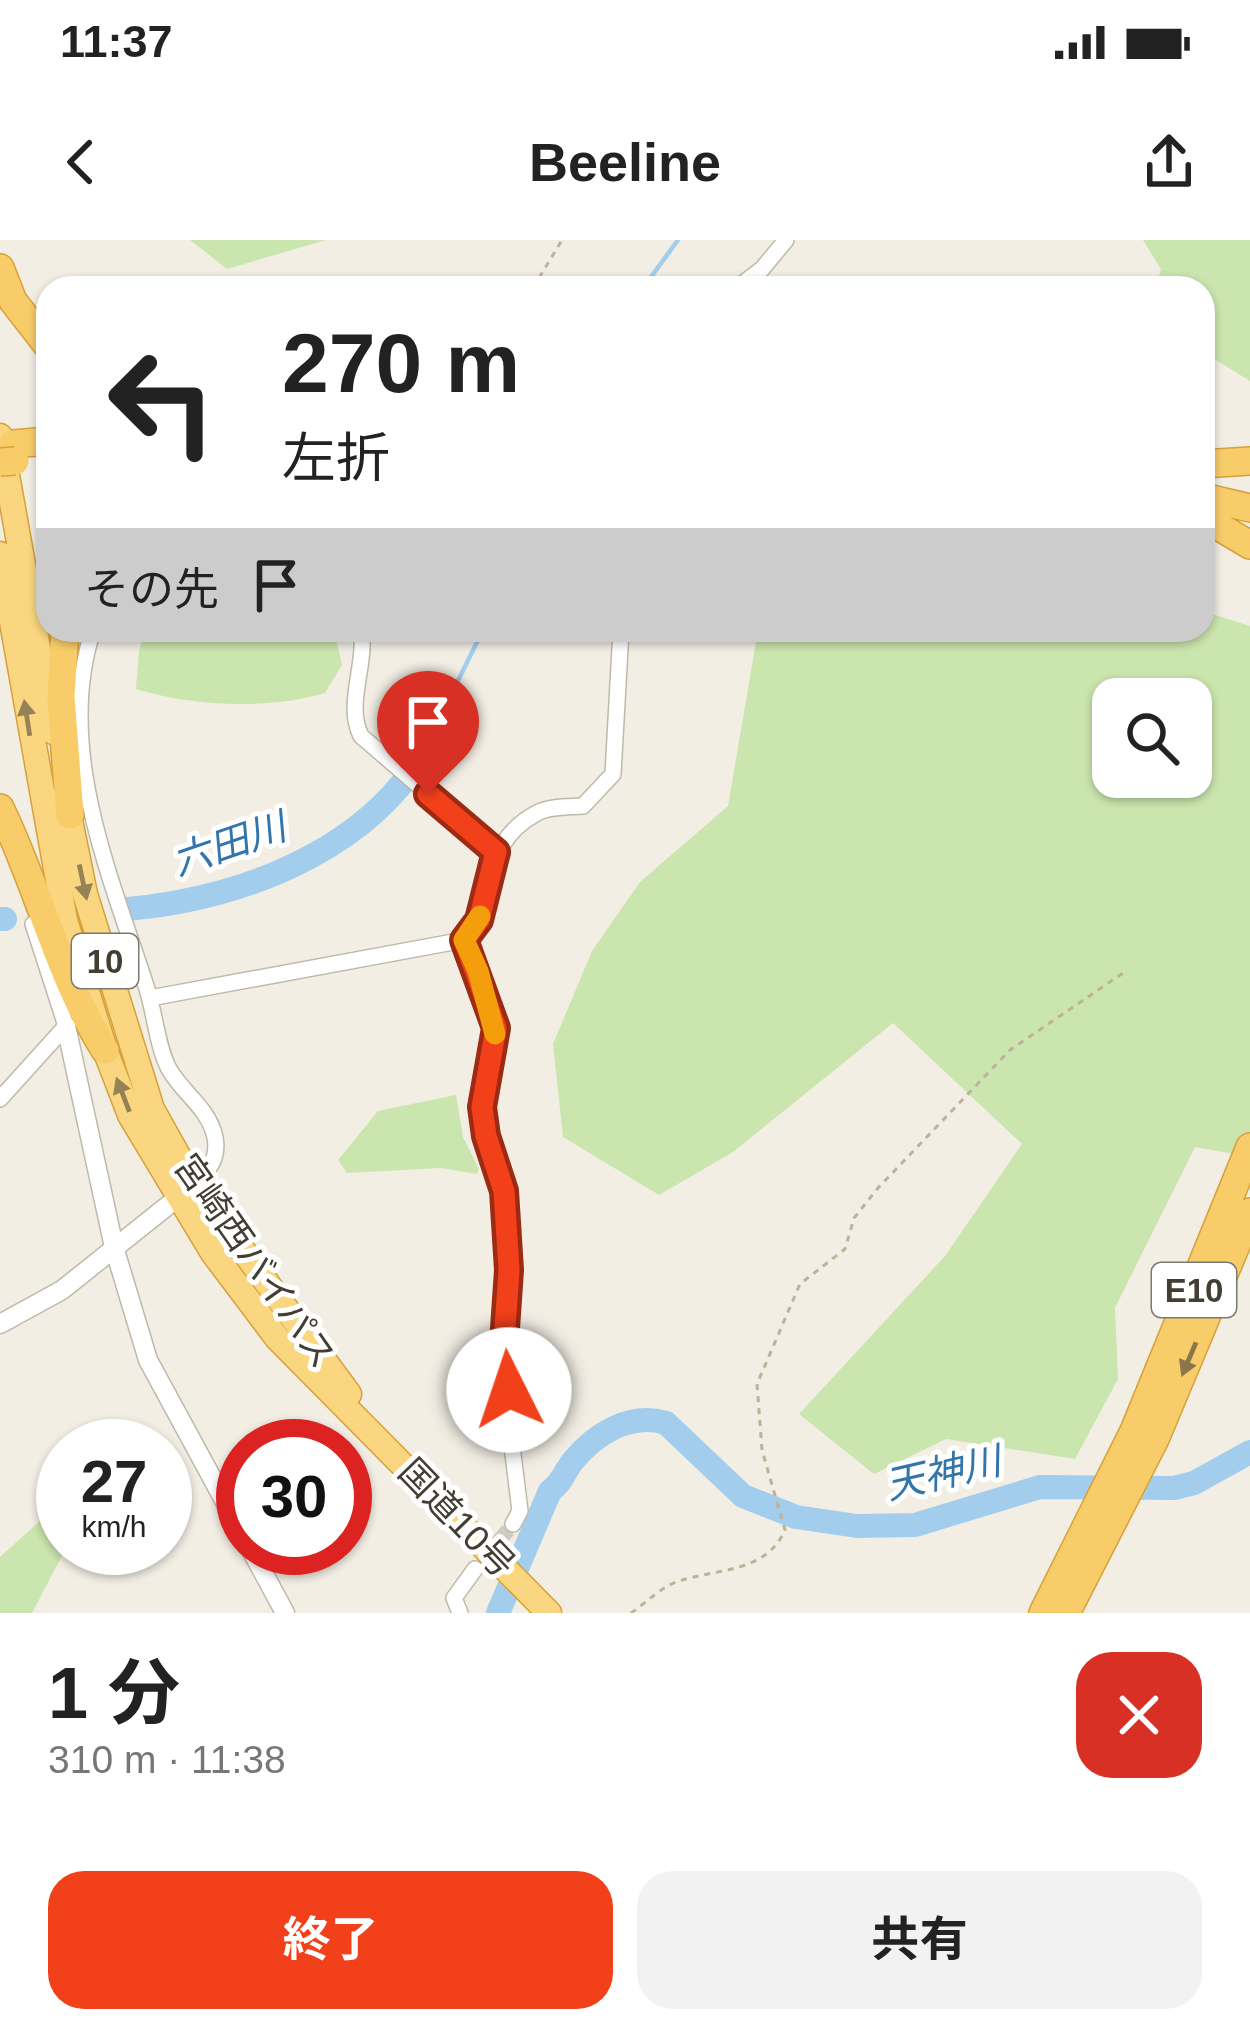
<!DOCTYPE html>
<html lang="ja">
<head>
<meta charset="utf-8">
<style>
	:root { --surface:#fff; --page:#f2f2f2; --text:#222; --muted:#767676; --accent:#f2401b }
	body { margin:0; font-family:Helvetica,"Noto Sans JP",sans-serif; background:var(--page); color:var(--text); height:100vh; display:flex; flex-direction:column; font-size:45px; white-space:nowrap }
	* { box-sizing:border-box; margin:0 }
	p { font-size:39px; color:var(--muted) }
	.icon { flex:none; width:66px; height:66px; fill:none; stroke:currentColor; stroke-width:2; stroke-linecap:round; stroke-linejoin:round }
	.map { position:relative; height:1373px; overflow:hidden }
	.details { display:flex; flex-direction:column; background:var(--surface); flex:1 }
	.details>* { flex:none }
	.banner { position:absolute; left:36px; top:36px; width:1179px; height:366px; border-radius:36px; box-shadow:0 3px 9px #0004; background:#fff; color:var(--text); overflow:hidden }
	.tools { position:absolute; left:1092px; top:438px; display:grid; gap:24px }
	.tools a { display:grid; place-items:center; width:120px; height:120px; border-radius:24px; background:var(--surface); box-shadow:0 3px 9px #0004; font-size:60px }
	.speed { position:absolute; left:36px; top:1179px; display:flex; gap:24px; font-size:60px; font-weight:700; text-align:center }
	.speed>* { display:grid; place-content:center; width:156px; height:156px; border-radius:50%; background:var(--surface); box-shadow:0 3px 9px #0004; line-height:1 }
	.speed small { font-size:30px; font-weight:400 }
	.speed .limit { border:18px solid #d22; background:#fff; color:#111 }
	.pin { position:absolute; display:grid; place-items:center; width:102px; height:102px; color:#fff; margin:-123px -51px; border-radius:50% 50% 50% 0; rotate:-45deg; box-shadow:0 0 12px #0007 }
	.pin .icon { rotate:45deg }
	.me { position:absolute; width:132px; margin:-66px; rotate:356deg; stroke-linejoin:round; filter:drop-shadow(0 0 9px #0008) }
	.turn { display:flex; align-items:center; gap:42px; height:252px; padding:0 48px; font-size:54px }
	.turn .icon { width:156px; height:156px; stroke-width:2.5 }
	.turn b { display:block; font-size:84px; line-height:102px }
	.then { display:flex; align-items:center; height:114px; padding:0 48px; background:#0003; gap:24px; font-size:45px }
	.round { display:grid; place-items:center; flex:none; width:126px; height:126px; border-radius:36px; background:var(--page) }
	.head { display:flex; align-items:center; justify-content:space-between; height:204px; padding:0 48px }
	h1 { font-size:72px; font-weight:700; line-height:90px }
	.primary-button { display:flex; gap:24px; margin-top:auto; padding:24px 48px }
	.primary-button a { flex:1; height:138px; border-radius:36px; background:var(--accent); color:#fff; font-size:48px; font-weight:700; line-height:138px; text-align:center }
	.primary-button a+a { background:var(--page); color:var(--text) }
	.status { display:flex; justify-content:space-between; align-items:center; height:84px; padding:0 60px; background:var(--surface); direction:ltr }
	.status svg { height:33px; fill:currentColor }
	header { display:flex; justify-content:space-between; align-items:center; height:156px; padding:0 48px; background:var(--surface); font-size:54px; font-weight:700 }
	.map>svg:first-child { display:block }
	.green { fill:#cbe5ae; fill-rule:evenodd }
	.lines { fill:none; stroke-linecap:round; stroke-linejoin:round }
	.stream { stroke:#a2cded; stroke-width:4.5 }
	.river { stroke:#a2cded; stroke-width:24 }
	.minor-tunnel { stroke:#cfcbc1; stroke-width:15; stroke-dasharray:15 8; stroke-linecap:butt }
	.minor-casing { stroke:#bfb9aa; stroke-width:18 }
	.tertiary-casing { stroke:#bfb9aa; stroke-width:21 }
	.trunk-casing { stroke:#d7a039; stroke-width:27 }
	.motorway-casing { stroke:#d7a039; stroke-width:30 }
	.path { stroke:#beb299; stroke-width:3; stroke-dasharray:6 6; stroke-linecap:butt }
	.minor { stroke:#fff; stroke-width:15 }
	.tertiary { stroke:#fff; stroke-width:18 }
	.trunk { stroke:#f9d67f; stroke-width:24 }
	.motorway { stroke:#f8cc69; stroke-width:27 }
	.motorway-bridge-casing { stroke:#d7a039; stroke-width:30; stroke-linecap:butt }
	.motorway-bridge { stroke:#f8cc69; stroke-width:27 }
	.oneway { fill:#958256 }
	.oneway2 { fill:#8b7749 }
	.route-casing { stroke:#9d2a12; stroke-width:30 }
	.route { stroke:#f2401b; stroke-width:21 }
	.slow { stroke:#f59e0b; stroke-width:21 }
	.labels { text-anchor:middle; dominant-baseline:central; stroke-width:10; stroke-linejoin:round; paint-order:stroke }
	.shield { fill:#fff; stroke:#7b7871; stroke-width:3 }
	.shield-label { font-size:33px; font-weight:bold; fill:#433e34 }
	.street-label { font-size:36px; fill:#433e34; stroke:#fff }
	.water-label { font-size:39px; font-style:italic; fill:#3275ab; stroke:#fff }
</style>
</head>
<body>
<div class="status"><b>11:37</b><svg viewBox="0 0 49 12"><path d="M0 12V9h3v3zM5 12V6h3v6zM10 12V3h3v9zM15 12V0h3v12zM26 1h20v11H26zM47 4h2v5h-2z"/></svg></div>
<header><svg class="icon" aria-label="back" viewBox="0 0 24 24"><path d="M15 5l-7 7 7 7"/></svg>Beeline<svg class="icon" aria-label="share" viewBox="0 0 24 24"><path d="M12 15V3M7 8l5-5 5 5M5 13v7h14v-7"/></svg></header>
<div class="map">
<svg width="1250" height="1373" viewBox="0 0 1250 1373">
	<rect width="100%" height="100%" fill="#f2eee4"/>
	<path class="green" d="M190 0H326L227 29Z
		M1143 0H1250V141L1203 112V48H1155L1161 29Z
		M1203 371 1250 386V917L1195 907 1115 1068 1118 1139 1075 1219 946 1199 874 1234 799 1174 945 1016 1022 904 893 783 733 912 659 955 563 897 553 804 592 711 640 642 728 566 758 390H1203ZM1113 459H1191V537H1113Z
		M146 390H334L342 425 325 453C269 470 190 466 136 449L139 410Z
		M456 855 463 897 479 929 477 934 441 928 347 933 338 920 378 871Z
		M63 1260 66 1308 32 1373H0V1317Z"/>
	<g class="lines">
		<path class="stream" d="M643 48 678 0
			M439 479 483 390"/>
		<path class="river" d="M127 669C248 659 393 602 439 479
			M0 679H5
			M498 1373 550 1251C562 1243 564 1232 573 1221 595 1194 630 1172 666 1183L743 1256 796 1277 857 1286 915 1285 1040 1247 1174 1248 1194 1243 1250 1212"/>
		<path class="minor-tunnel" d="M484 1319 513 1284"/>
		<defs>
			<path id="minor" d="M737 48 762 29 786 0
				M93 390C54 508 111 637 147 749 155 774 157 806 169 829 183 854 208 867 215 897 219 919 209 930 194 944
				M361 390C367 425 345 464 361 496L496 612
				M464 700 496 788 482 867 486 895 504 951 509 1030 504 1126 514 1174 512 1206 520 1271 513 1284
				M150 758 464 700C497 656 480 603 537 573 549 566 569 567 583 566L613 534 621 390
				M0 859 66 786 33 684
				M460 1373 454 1358 475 1329"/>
			<path id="tertiary" d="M66 786 114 1007 148 1120 243 1295
				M0 1084 62 1050 186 951
				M250 1308 285 1373"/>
			<path id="trunk" d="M0 196 53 492
				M0 314 65 680 105 810 130 875 213 1013 277 1098 549 1373
				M65 556 85 654 152 869 194 944 349 1154"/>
			<path id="motorway" d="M0 28 13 61 48 106
				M13 204 48 201
				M1203 224 1250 221
				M1203 257 1250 268
				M1203 277 1250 305
				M65 390 61 457 70 575
				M0 568C39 648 58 735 105 810
				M1043 1373 1134 1191 1250 907
				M1066 1373 1155 1199 1250 972"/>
		</defs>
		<use href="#minor" class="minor-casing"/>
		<use href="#tertiary" class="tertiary-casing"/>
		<use href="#trunk" class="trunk-casing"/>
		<use href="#motorway" class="motorway-casing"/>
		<path class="path" d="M533 48 562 0
			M631 1373C646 1363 662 1346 679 1341 719 1328 766 1333 785 1290L762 1210 757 1144 800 1044 845 1009 854 978 878 948 1010 810 1126 731"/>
		<use href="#minor" class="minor"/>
		<use href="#tertiary" class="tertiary"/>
		<use href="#trunk" class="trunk"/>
		<use href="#motorway" class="motorway"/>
		<defs>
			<path id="motorway-bridge" d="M0 222 15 221"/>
		</defs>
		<use href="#motorway-bridge" class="motorway-bridge-casing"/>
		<use href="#motorway-bridge" class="motorway-bridge"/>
	</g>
	<defs><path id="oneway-solid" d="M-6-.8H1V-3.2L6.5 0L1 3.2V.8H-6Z" transform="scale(3)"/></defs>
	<g class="oneway">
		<use href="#oneway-solid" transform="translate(27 478) rotate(-99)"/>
		<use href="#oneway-solid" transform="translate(83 642) rotate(78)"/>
		<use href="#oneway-solid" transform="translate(123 855) rotate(-111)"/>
	</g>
	<use class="oneway2" href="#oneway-solid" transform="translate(1189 1119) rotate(113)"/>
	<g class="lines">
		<defs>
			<path id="route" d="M428 554 496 612 479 680 464 700 496 788 482 867 486 896 504 951 509 1030 504 1103 509 1150"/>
		</defs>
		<use href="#route" class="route-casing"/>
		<use href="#route" class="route"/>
		<path class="slow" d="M480 676 464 700 478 731 495 794"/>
	</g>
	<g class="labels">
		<g class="shield">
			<rect x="72" y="694" width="66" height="54" rx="9"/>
			<rect x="1152" y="1023" width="84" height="54" rx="9"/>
		</g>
		<g class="shield-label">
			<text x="105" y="721">10</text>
			<text x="1194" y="1050">E10</text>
		</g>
		<g class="street-label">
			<text transform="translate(255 1021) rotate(55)">宮崎西バイパス</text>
			<text transform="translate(457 1278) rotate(46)">国道10号</text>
		</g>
		<g class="water-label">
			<text transform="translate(229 604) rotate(-19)">六田川</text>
			<text transform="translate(943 1233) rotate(-13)">天神川</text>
		</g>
	</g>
</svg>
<div class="tools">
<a><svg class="icon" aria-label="search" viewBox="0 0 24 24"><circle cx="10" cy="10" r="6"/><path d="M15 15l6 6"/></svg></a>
</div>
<div class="speed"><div>27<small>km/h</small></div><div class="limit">30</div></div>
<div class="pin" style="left:428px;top:554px;background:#d93025"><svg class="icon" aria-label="arrive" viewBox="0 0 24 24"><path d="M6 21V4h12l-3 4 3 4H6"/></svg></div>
<svg class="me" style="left:509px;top:1150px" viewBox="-20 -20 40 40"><circle r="19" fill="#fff"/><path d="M0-13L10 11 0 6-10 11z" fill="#f2401b"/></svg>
<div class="banner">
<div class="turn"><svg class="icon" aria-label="left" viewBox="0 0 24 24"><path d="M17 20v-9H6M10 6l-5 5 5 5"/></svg><div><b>270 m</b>左折</div></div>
<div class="then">その先<svg class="icon" aria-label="arrive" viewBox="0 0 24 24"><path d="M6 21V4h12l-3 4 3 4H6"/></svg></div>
</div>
</div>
<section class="details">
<div class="head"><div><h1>1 分</h1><p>310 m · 11:38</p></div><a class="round" style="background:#d93025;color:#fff"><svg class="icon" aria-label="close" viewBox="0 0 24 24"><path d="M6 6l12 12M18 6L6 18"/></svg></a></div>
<div class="primary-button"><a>終了</a><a>共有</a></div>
</section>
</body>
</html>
